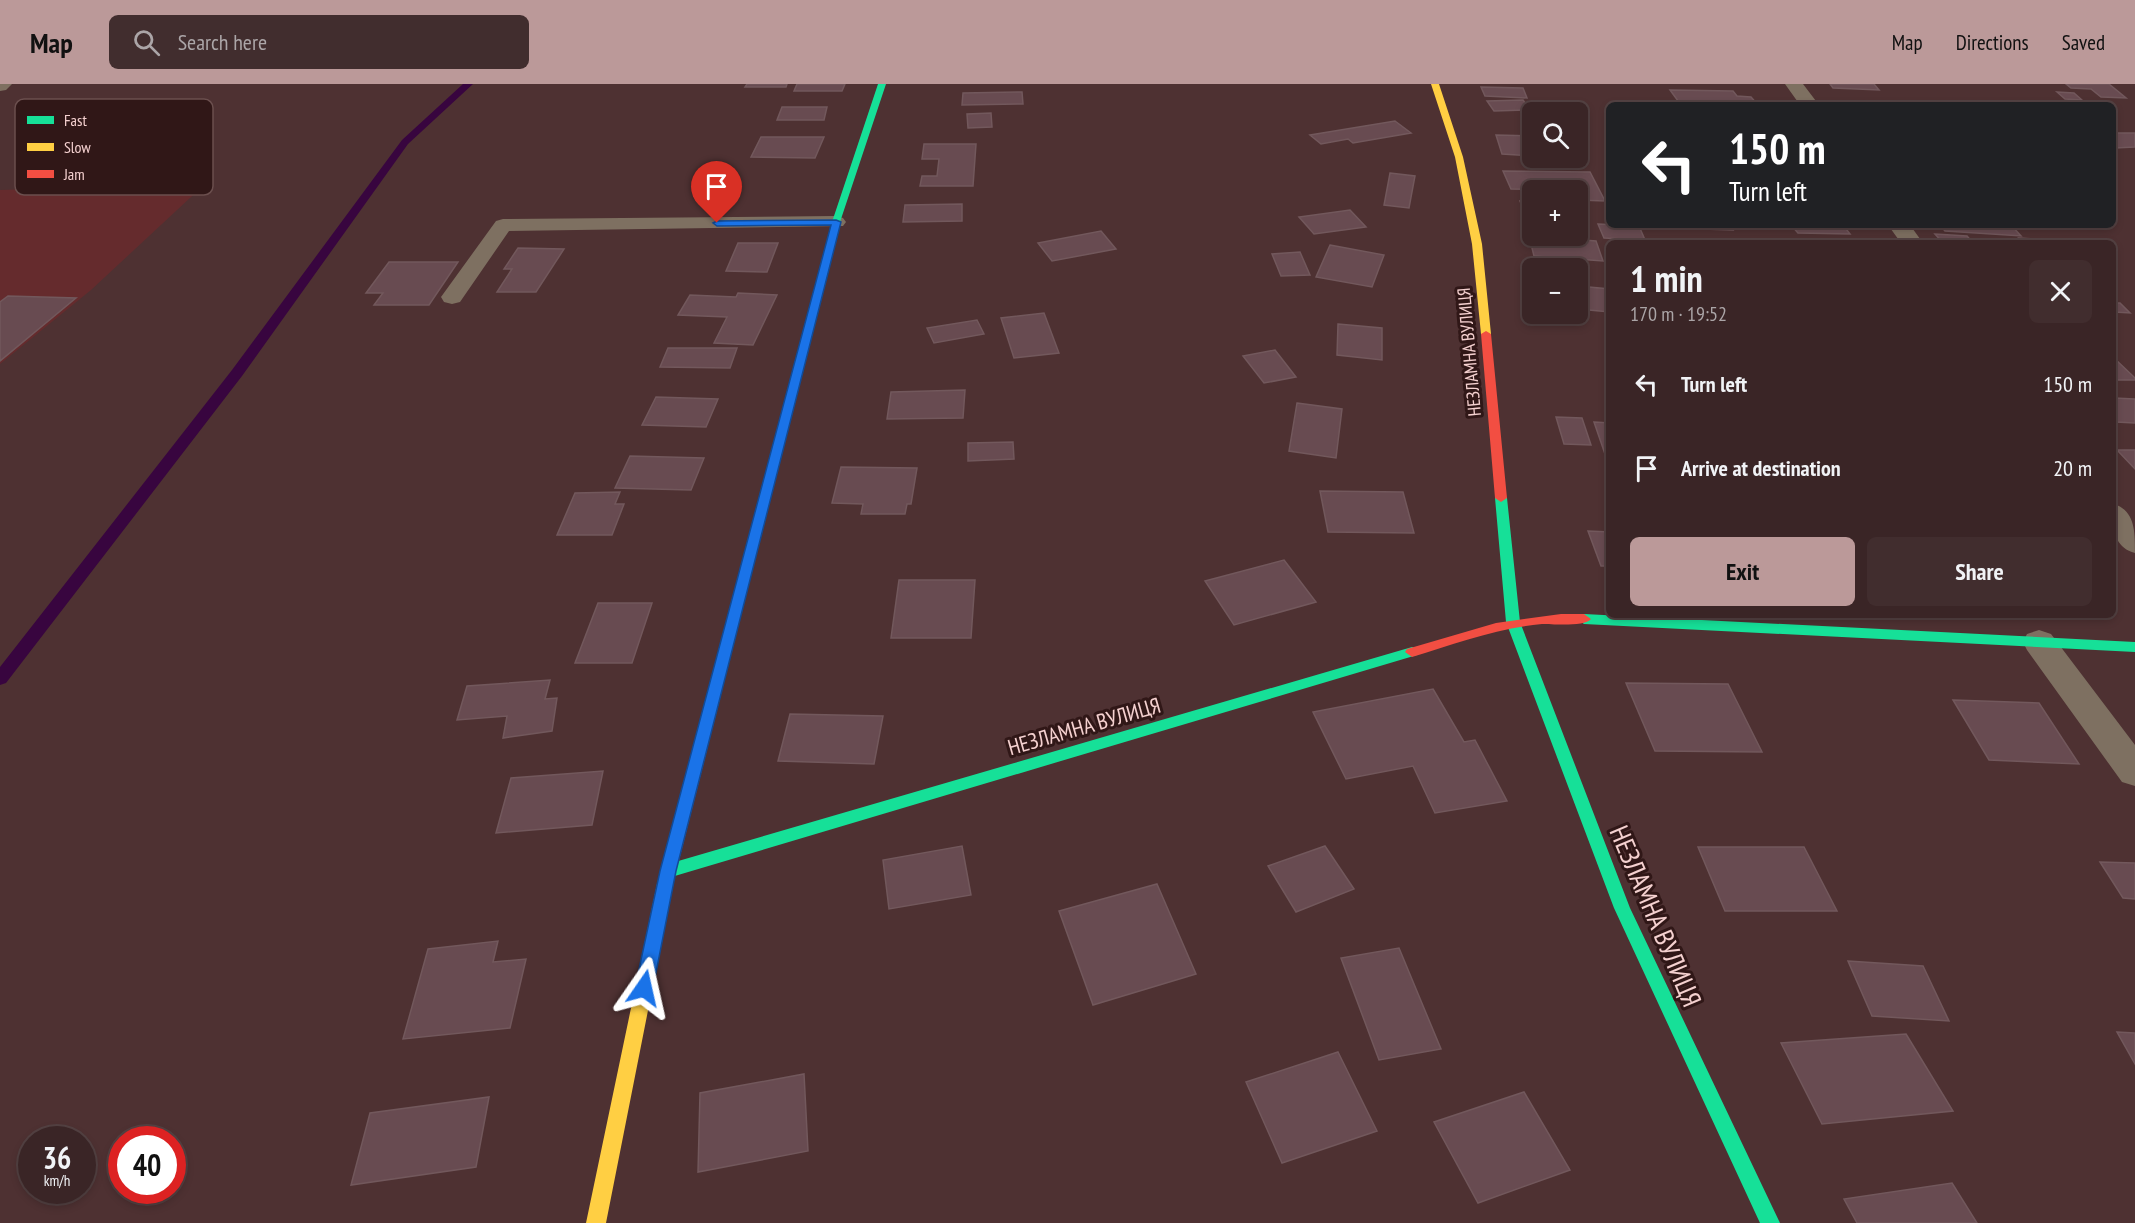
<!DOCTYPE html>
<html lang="en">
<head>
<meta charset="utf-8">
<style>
	:root { --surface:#3a2526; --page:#412d2e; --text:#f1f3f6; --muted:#aba5a7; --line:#544243; --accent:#b99 }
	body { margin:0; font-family:"PT Sans Narrow",sans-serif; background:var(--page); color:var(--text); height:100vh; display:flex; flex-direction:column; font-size:22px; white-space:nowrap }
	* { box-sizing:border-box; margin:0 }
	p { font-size:20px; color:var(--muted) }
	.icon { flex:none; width:33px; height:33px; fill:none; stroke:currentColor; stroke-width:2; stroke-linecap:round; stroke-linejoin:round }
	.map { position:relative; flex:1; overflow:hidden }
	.drawer { position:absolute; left:1606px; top:156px; width:510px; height:378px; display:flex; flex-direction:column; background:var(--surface); border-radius:9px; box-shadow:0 3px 9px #0003,0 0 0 2px var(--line) }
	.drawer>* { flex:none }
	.guide { position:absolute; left:1606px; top:18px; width:510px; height:126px; border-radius:9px; box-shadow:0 3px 9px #0003,0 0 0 2px var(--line); background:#202124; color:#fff; overflow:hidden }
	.fabs { position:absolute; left:1522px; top:18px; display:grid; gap:12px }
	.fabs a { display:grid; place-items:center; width:66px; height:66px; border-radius:9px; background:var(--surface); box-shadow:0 3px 9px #0003,0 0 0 2px var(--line); font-size:30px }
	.speed { position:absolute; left:18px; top:1042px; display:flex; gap:12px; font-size:30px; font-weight:700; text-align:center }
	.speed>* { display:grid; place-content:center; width:78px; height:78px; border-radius:50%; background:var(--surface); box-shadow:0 3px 9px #0003,0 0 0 2px var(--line); line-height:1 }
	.speed small { font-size:15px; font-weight:400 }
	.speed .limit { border:9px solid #d22; background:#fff; color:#111 }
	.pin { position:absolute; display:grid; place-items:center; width:51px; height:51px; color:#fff; margin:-62px -26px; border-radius:50% 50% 50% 0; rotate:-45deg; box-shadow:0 0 6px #0007 }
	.pin .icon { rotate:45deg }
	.me { position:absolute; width:66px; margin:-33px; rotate:11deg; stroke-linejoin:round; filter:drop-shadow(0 0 4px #0008) }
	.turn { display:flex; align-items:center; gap:21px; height:126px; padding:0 24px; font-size:27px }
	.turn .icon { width:78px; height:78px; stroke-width:2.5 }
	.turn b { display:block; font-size:42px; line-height:51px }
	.round { display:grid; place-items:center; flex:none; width:63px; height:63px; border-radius:9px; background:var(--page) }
	.head { display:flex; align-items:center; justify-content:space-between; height:102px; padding:0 24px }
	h1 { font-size:36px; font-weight:700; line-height:45px }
	.action { display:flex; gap:12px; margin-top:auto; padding:12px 24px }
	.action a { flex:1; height:69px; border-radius:9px; background:var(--accent); color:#111; font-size:24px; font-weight:700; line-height:69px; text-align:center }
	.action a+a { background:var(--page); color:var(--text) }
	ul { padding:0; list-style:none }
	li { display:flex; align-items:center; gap:18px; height:84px; padding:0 24px }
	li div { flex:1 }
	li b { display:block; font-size:22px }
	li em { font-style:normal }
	header { display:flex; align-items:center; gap:36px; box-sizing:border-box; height:84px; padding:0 30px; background:var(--accent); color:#111 }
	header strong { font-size:28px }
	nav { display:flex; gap:33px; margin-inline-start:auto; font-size:21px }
	.search { width:420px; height:54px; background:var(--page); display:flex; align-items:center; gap:15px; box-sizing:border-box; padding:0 21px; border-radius:9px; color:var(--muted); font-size:22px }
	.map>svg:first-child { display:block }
	.built { fill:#652b2d }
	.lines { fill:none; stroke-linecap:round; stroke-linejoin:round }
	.stream { fill:#38053f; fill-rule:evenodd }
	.building { fill:#684b51; stroke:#72585c; stroke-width:1.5 }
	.lane { fill:#7e7061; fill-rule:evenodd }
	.street { fill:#7e7061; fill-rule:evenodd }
	.fast { fill:#16e098; fill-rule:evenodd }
	.slow { fill:#ffcf43; fill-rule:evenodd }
	.jam { fill:#f24e42; fill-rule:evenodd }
	.route { fill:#1a73e8; stroke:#114b97; stroke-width:1.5 }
	.labels { text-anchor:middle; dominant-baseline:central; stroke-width:6; stroke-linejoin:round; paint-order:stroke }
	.far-street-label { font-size:18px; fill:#f5d1d0; stroke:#301717 }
	.street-label { font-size:22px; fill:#f5d1d0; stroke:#301717 }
	.near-street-label { font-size:27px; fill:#f5d1d0; stroke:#301717 }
	.key { fill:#301717; stroke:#6b4f4e; stroke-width:1.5 }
	.key-label { font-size:16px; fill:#f5d1d0 }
</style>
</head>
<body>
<header>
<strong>Map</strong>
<div class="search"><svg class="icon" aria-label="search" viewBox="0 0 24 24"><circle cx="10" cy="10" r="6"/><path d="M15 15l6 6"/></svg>Search here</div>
<nav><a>Map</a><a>Directions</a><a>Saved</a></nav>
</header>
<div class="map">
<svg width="2135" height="1139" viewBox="0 0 2135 1139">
	<rect width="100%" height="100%" fill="#4e3132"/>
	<path class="built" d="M205 100 91 206 0 280V106Z"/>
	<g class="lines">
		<path class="stream" d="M463 0H473L408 60 242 292 6 599 0 601V583L232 286 402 56Z"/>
	</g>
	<path class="building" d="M747 0H787L786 3H745Z
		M797 0H845L842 7H794Z
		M1830 0H1874L1879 6 1833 4Z
		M2066 0H2109L2126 14 2101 13 2091 5 2071 4Z
		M1481 3 1523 4 1527 14 1485 12Z
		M1670 6 1733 7 1737 12 1751 13 1758 21H1681Z
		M1022 8 1023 20 962 21 963 9Z
		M2057 8 2074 9 2082 16 2065 15Z
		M1523 16 1530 26 1494 27 1487 17Z
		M782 23H827L824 36H777Z
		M991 29 992 43 968 44 967 30Z
		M1395 37 1411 49 1353 59 1348 55 1321 60 1310 51Z
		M2114 49H2135V63L2115 64Z
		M1496 51 1533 52V72L1502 70Z
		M761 53H824L815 74 751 73Z
		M924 60H976L973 102H920L922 92H937L939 75H922Z
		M1503 87 1590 88 1605 117 1578 116V106L1511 105Z
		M1390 89 1415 92 1409 124 1384 121Z
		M1520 117H1533V137H1528Z
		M962 120V137L903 138 905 121Z
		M1350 126 1366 143 1314 150 1299 133Z
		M1598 140 1639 142 1645 156 1604 154Z
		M1701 141H1730L1733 146 1703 145Z
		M1791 141H1843L1850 150 1798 149Z
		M1940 141H2011L2021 152 1945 147Z
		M1101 147 1116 165 1052 177 1038 159Z
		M1935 150 1967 152 1973 159H1943Z
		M1529 152 1596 157 1603 177 1534 172Z
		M2019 154 2053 156 2056 159H2024Z
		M738 159H778L767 188 726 187Z
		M1330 161 1384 171 1372 203 1316 193Z
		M518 164 564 165 536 208H497L512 185H504Z
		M1300 168 1310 191 1281 192 1272 170Z
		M389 178H458L429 221H374L383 209H366Z
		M1578 202 1610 205V228L1578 225Z
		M738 209 777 211 753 261 714 259 727 233 678 231 690 211 736 213Z
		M8 212 76 214 0 277V218Z
		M2114 219H2120L2130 229 2114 228Z
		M1044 229 1059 269 1014 274 1001 234Z
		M977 236 984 250 934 259 927 244Z
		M1338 240 1382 244V276L1337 271Z
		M668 264H737L730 284 660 283Z
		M1275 266 1296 293 1264 299 1243 272Z
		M2114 274 2135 294V296H2114Z
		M965 306 963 334 887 335 891 308Z
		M656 313 718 315 706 343 642 341Z
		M2114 314 2135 315V339L2116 338 2114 336Z
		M1297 319 1342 325 1336 374 1289 367Z
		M1556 333 1582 334 1591 361 1564 360Z
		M1594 338 1610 339V373H1606Z
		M1013 358 1014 375 968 377V359Z
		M2117 366H2135V385Z
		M630 372 704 374 691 406 615 404Z
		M841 383 917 384 911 420H907L905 430H861L863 420 832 419Z
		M1320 407 1403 408 1414 449 1328 448Z
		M620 408 615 420H624L612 451H557L575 409Z
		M1588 447 1610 448V482H1601Z
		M1284 476 1316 518 1234 541 1205 497Z
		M899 496H975L971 554H891Z
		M598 519H652L632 579H575Z
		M550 596 545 615 557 614 552 647 503 654 507 632 457 636 467 602Z
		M1626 599 1728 600 1762 668 1655 667Z
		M1433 605 1464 658 1475 656 1507 717 1435 729 1413 682 1346 695 1313 628Z
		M1953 616 2039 619 2079 680 1989 676Z
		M790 630 883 632 874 680 778 677Z
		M603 687 592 741 496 749 511 694Z
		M962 762 971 811 889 825 883 776Z
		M1325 762 1354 805 1296 828 1268 782Z
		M1698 763H1804L1837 827H1725Z
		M2100 778 2135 779V815L2123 814Z
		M1157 800 1196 890 1093 921 1059 827Z
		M498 857 493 878 526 875 510 944 403 955 428 865Z
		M1399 864 1441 965 1379 976 1341 874Z
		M1848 877 1923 882 1949 937 1872 932Z
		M2117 948 2135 949V980Z
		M1906 950 1953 1027 1822 1040 1781 959Z
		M1338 968 1377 1047 1282 1079 1246 998Z
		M804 990 808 1067 698 1088 700 1009Z
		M1524 1008 1570 1086 1478 1119 1434 1038Z
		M489 1013 476 1083 351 1101 370 1029Z
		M1952 1099 1977 1139H1857L1844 1115Z"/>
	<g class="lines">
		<path class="lane" d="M836 132 843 134 846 138 843 142 509 147 460 218 452 220 444 218 441 213 496 137 503 135Z"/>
		<path class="street" d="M0 0H12L6 6 0 7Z
			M1785 0H1803L1819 21H1800Z
			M1888 141H1910L1923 159H1901Z
			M2114 420C2135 427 2135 447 2135 469 2112 463 2112 441 2114 420Z
			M2039 546 2051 550 2135 661V702L2122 698 2027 566 2023 558 2027 550Z"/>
		<path class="fast" d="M878 0H886L840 138 715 634 713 638H703L701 634 832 138Z
			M1501 410 1507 414 1520 538 1630 824 1780 1139H1760L1614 824 1506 538 1495 414Z
			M1584 530 2135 558V568L1584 540 1577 535Z
			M1412 563 1417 565 1419 568 1417 571 668 794 662 792 660 787 662 782 668 780Z"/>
		<path class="slow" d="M1431 0H1439L1463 73 1482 160 1491 250 1486 253 1481 250 1472 160 1455 73Z
			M665 793 671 795 673 800 606 1139H586L657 800 659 795Z"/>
		<path class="jam" d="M1486 247 1491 250 1507 414 1501 418 1495 414 1481 250Z
			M1561 530H1584L1591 535C1585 543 1553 540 1542 540 1497 544 1454 560 1412 573L1405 568 1407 565 1496 539Z
			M708 629 713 630 715 634 673 800 671 805 665 807 659 805 657 800 701 634 703 630Z"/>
	</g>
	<path class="route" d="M836 136 841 138 676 787 653 904 650 910 644 912 638 910 635 904 660 787 831 141 717 142 713 139 717 137Z"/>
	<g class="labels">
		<g class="far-street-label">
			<text transform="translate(1469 268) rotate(-95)">НЕЗЛАМНА ВУЛИЦЯ</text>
		</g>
		<g class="street-label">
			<text transform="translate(1084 642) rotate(-16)">НЕЗЛАМНА ВУЛИЦЯ</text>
		</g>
		<g class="near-street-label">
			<text transform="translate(1656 832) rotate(67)">НЕЗЛАМНА ВУЛИЦЯ</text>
		</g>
	</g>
	<rect x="15" y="15" width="198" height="96" rx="9" class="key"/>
	<rect x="27" y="32" width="27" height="8" fill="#16e098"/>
	<rect x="27" y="59" width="27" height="8" fill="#ffcf43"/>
	<rect x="27" y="86" width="27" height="8" fill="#f24e42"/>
	<g class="key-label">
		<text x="64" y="42">Fast</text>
		<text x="64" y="69">Slow</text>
		<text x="64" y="96">Jam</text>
	</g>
</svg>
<div class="fabs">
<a><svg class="icon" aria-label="search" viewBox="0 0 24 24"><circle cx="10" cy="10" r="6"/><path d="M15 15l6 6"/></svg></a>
<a>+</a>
<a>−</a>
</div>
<div class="speed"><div>36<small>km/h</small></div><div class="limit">40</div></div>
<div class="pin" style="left:717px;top:139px;background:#d93025"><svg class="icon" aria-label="arrive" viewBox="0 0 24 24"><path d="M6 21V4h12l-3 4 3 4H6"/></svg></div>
<svg class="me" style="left:644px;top:904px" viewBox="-20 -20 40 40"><path d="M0-17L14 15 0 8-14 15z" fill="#1a73e8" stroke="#fff" stroke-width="4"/></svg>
<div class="guide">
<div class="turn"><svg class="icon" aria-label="left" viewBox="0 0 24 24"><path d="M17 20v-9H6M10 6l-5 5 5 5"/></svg><div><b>150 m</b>Turn left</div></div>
</div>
<section class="drawer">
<div class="head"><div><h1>1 min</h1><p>170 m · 19:52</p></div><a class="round"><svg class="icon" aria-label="close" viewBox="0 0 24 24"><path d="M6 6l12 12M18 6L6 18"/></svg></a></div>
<ul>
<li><svg class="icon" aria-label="left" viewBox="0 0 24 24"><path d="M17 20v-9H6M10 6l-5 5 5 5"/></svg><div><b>Turn left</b></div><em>150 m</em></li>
<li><svg class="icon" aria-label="arrive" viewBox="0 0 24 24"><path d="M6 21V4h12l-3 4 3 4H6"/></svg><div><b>Arrive at destination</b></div><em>20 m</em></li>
</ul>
<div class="action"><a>Exit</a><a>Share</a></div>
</section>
</div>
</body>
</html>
